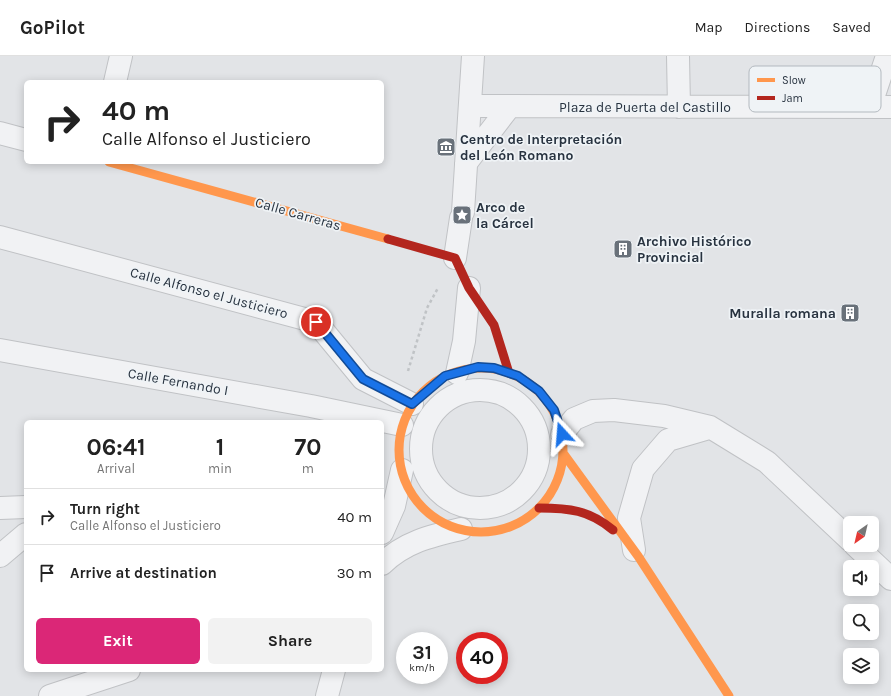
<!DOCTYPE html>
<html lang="en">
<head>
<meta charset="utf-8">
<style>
	:root { --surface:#fff; --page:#f2f2f2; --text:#222; --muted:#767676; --line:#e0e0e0; --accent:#db2777 }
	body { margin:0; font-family:Karla,sans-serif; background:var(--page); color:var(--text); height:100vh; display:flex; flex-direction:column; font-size:15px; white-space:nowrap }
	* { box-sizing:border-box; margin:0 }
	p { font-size:13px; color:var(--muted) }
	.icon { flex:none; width:22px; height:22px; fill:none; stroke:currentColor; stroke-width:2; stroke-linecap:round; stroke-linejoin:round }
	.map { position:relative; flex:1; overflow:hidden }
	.side { position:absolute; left:24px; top:364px; width:360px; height:252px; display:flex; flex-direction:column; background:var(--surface); border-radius:6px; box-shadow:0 2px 10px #0003 }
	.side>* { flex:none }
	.guide { position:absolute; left:24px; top:24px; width:360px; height:84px; border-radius:6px; box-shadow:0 2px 10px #0003; background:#fff; color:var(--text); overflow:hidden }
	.needle { width:26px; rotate:214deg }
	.tools { position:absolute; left:843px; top:460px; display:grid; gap:8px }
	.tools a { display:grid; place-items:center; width:36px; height:36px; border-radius:6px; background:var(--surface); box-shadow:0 2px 10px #0003; font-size:20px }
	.speed { position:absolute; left:396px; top:576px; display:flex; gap:8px; font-size:20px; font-weight:700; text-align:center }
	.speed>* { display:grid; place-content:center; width:52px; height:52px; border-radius:50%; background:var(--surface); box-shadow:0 2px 10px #0003; line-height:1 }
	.speed small { font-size:10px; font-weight:400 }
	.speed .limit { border:6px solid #d22; background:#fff; color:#111 }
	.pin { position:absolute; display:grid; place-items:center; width:34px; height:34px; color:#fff; margin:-17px; border:2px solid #fff; border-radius:50%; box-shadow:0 1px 4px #0007 }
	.me { position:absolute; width:44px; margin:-22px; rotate:341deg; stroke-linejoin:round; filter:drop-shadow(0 0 3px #0008) }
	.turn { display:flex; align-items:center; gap:14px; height:84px; padding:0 12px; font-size:18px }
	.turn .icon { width:52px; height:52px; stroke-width:2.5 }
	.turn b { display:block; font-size:28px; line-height:34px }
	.eta { display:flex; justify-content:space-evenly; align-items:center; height:68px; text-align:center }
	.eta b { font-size:24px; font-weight:700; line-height:28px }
	.button { display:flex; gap:8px; margin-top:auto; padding:8px 12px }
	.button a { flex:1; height:46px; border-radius:6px; background:var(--accent); color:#fff; font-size:16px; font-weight:700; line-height:46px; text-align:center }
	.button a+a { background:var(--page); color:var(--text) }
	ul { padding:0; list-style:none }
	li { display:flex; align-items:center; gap:12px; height:56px; padding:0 12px; border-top:1px solid var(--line) }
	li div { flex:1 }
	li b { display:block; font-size:15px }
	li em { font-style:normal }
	header { display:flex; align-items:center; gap:24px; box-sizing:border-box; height:56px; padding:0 20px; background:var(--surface); border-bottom:1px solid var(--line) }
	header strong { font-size:19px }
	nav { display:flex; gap:22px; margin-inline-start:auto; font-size:14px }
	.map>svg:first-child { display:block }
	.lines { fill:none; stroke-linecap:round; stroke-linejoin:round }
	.street-casing { stroke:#c0c2c5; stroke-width:24 }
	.path { stroke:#c0c3c6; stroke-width:2.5; stroke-dasharray:3 3; stroke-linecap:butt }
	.street { stroke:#f1f2f4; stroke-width:22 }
	.slow { stroke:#ff974d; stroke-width:9 }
	.jam { stroke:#b3261e; stroke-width:9 }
	.route-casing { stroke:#114b97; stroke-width:10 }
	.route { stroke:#1a73e8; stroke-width:7 }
	.labels { text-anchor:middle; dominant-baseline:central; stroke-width:3.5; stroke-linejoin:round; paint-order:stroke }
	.street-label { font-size:14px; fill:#283340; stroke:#eff3f6 }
	.poi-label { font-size:14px; font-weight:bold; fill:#283340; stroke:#eff3f6; text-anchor:start }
	.key { fill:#eff3f6; stroke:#b3b9bf; stroke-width:1 }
	.key-label { font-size:11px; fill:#283340 }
</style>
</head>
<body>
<header>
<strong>GoPilot</strong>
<nav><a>Map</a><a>Directions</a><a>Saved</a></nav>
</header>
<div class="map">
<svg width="891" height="640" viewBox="0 0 891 640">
	<rect width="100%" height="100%" fill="#e2e4e7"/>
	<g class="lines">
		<defs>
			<path id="street" d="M678 0 679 51
				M115 26 121 0
				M470 50 891 51
				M870 51 887 0
				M0 77 26 84
				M466 107 510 50
				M463 156 473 0
				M0 181 316 266 363 323 412 348
				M455 202 461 162
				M0 294 311 350 402 369
				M457 317 464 285 469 232
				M421 393a59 59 0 1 1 118 0a59 59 0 1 1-118 0Z
				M562 378 574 363 593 355 614 354 664 360 710 371 767 406 850 484
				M0 452 26 451
				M382 477 394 450 402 414
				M855 489 891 523
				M634 494 629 462 643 413 668 384 709 372
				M0 500 26 478
				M382 508C405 486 430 480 461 473
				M50 640 129 614
				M327 640 334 614"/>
		</defs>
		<use href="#street" class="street-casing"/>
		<path class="path" d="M408 315 427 252 438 232"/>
		<use href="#street" class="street"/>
		<path class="slow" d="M109 106 388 183
			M399 394a82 82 0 1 1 164 0a82 82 0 1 1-164 0Z
			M563 397 638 500 729 640"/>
		<path class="jam" d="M388 183 455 202 469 232 494 269 509 317
			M539 452C569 452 589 454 613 474"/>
	</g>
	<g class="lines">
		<defs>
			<path id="route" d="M316 266 363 323 412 348 445 320 478 311 494 312 518 320 539 335 554 354 562 378"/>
		</defs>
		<use href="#route" class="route-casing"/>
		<use href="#route" class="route"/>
	</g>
	<defs>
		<symbol id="museum-square" viewBox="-11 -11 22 22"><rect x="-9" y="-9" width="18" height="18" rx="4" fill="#69717a" stroke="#eff3f6"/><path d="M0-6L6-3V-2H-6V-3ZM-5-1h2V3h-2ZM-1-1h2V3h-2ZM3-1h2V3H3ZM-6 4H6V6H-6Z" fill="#fff"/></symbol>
		<symbol id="sight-square" viewBox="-11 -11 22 22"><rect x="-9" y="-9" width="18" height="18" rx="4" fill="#69717a" stroke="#eff3f6"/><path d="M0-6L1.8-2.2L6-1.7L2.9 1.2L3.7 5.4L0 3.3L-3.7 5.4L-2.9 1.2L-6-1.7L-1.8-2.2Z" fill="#fff"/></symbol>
		<symbol id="building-square" viewBox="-11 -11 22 22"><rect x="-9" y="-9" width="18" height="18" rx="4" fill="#69717a" stroke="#eff3f6"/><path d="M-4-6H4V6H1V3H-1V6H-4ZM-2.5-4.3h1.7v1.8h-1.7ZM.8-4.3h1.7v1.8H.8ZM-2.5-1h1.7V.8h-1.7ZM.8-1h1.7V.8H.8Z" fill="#fff"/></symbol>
	</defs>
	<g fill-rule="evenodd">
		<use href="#museum-square" x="435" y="80" width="22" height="22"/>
		<use href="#sight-square" x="451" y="148" width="22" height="22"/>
		<use href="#building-square" x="612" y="182" width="22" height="22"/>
		<use href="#building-square" x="839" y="246" width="22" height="22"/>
	</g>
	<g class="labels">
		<g class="street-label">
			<text x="645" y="51">Plaza de Puerta del Castillo</text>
			<text transform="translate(298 158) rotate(16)">Calle Carreras</text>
			<text transform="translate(209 237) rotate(15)">Calle Alfonso el Justiciero</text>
			<text transform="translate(178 326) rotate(10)">Calle Fernando I</text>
		</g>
		<g class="poi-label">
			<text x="460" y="83">Centro de Interpretación<tspan x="460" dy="16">del León Romano</tspan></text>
			<text x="476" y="151">Arco de<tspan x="476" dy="16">la Cárcel</tspan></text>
			<text x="637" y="185">Archivo Histórico<tspan x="637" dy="16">Provincial</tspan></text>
			<text x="836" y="257" text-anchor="end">Muralla romana</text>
		</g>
	</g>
	<rect x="749" y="10" width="132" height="46" rx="6" class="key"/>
	<rect x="757" y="22" width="18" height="4" fill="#ff974d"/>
	<rect x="757" y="40" width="18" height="4" fill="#b3261e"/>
	<g class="key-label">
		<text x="782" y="28">Slow</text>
		<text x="782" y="46">Jam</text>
	</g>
</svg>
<div class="tools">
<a><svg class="needle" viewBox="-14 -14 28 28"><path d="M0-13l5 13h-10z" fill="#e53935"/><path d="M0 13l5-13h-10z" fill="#767676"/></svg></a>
<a><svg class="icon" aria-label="sound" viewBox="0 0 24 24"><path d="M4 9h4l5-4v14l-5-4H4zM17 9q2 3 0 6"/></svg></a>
<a><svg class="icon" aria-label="search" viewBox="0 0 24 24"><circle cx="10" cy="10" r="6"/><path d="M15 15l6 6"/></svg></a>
<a><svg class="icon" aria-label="layers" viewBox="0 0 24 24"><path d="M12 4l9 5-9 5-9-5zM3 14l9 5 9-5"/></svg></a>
</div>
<div class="speed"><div>31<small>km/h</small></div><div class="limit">40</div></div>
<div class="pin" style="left:316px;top:266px;background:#d93025"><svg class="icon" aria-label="arrive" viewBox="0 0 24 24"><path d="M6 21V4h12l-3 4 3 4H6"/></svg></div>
<svg class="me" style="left:562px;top:378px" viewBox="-20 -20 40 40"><path d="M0-17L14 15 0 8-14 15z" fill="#1a73e8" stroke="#fff" stroke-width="4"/></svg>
<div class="guide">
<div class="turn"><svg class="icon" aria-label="right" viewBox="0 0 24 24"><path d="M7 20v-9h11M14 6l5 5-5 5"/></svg><div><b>40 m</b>Calle Alfonso el Justiciero</div></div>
</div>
<section class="side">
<div class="eta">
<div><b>06:41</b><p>Arrival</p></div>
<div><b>1</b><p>min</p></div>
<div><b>70</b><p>m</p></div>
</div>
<ul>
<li><svg class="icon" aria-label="right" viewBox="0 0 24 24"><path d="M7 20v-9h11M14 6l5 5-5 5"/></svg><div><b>Turn right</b><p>Calle Alfonso el Justiciero</p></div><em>40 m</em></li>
<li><svg class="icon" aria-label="arrive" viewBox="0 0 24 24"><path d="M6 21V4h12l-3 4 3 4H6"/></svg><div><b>Arrive at destination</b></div><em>30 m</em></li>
</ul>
<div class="button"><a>Exit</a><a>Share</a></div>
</section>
</div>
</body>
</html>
